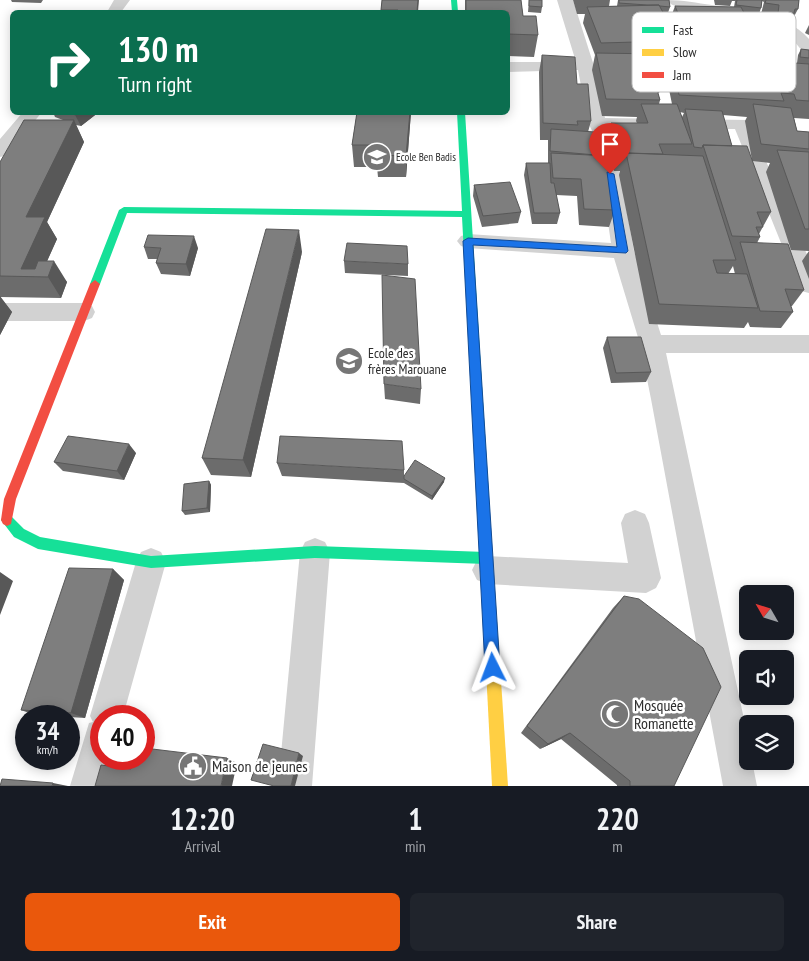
<!DOCTYPE html>
<html lang="en">
<head>
<meta charset="utf-8">
<style>
	:root { --surface:#171b24; --page:#20242c; --text:#f1f3f6; --muted:#9ea1a6; --accent:#ea580c }
	body { margin:0; font-family:"PT Sans Narrow",sans-serif; background:var(--page); color:var(--text); height:100vh; display:flex; flex-direction:column; font-size:19px; white-space:nowrap }
	* { box-sizing:border-box; margin:0 }
	p { font-size:16px; color:var(--muted) }
	.icon { flex:none; width:28px; height:28px; fill:none; stroke:currentColor; stroke-width:2; stroke-linecap:round; stroke-linejoin:round }
	.map { position:relative; height:786px; overflow:hidden }
	.side { display:flex; flex-direction:column; background:var(--surface); flex:1 }
	.side>* { flex:none }
	.top-card { position:absolute; left:10px; top:10px; width:500px; height:105px; border-radius:8px; box-shadow:0 2px 12px #0003; background:#0b6e4f; color:#fff; overflow:hidden }
	.needle { width:32px; rotate:309deg }
	.tools { position:absolute; left:739px; top:585px; display:grid; gap:10px }
	.tools a { display:grid; place-items:center; width:55px; height:55px; border-radius:8px; background:var(--surface); box-shadow:0 2px 12px #0003; font-size:25px }
	.speed { position:absolute; left:15px; top:705px; display:flex; gap:10px; font-size:25px; font-weight:700; text-align:center }
	.speed>* { display:grid; place-content:center; width:65px; height:65px; border-radius:50%; background:var(--surface); box-shadow:0 2px 12px #0003; line-height:1 }
	.speed small { font-size:12px; font-weight:400 }
	.speed .limit { border:8px solid #d22; background:#fff; color:#111 }
	.pin { position:absolute; display:grid; place-items:center; width:42px; height:42px; color:#fff; margin:-51px -21px; border-radius:50% 50% 50% 0; rotate:-45deg; box-shadow:0 0 5px #0007 }
	.pin .icon { rotate:45deg }
	.me { position:absolute; width:55px; margin:-28px; rotate:357deg; stroke-linejoin:round; filter:drop-shadow(0 0 4px #0008) }
	.turn { display:flex; align-items:center; gap:18px; height:105px; padding:0 25px; font-size:22px }
	.turn .icon { width:65px; height:65px; stroke-width:2.5 }
	.turn b { display:block; font-size:35px; line-height:42px }
	.eta { display:flex; justify-content:space-evenly; align-items:center; height:85px; text-align:center }
	.eta b { font-size:30px; font-weight:700; line-height:35px }
	.action { display:flex; gap:10px; margin-top:auto; padding:10px 25px }
	.action a { flex:1; height:58px; border-radius:8px; background:var(--accent); color:#fff; font-size:20px; font-weight:700; line-height:58px; text-align:center }
	.action a+a { background:var(--page); color:var(--text) }
	.map>svg:first-child { display:block }
	.lines { fill:none; stroke-linecap:round; stroke-linejoin:round }
	.street { fill:#d2d2d2; fill-rule:evenodd }
	.fast { fill:#16e098; fill-rule:evenodd }
	.slow { fill:#ffcf43; fill-rule:evenodd }
	.jam { fill:#f24e42; fill-rule:evenodd }
	.wall { fill:#6c6c6c; fill-rule:evenodd }
	.shaded-wall { fill:#585858 }
	.building { fill:#7e7e7e; stroke:#585858 }
	.route { fill:#1a73e8; stroke:#114b97 }
	.labels { text-anchor:middle; dominant-baseline:central; stroke-width:5; stroke-linejoin:round; paint-order:stroke }
	.far-poi-label { font-size:11px; fill:#2d2d2d; stroke:#fff; text-anchor:start }
	.poi-label { font-size:14px; fill:#2d2d2d; stroke:#fff; text-anchor:start }
	.near-poi-label { font-size:16px; fill:#2d2d2d; stroke:#fff; text-anchor:start }
	.key { fill:#fff; stroke:#c0c0c0; stroke-width:1 }
	.key-label { font-size:14px; fill:#2d2d2d }
</style>
</head>
<body>
<div class="map">
<svg width="809" height="786" viewBox="0 0 809 786">
	<rect width="100%" height="100%" fill="#fff"/>
	<g class="lines">
		<path class="street" d="M114 0H130L121 12H107Z
			M557 0H573L594 66 605 118 748 120 809 259V293L801 291 798 285 735 129H609L613 136 634 251 661 335H809V353H666L748 738V761H752L757 786H723L651 399 640 344 614 258 468 248 461 246 457 241 461 236 468 234 611 243 595 136 588 123 578 70 508 72V62H576Z
			M666 0C683 0 697 3 712 5 746 10 785 12 809 39V54C801 52 798 45 792 39 783 31 769 25 757 22 739 18 675 13 666 0Z
			M761 33 767 35 783 62 775 73 758 76 628 72 622 71 620 67 622 63 628 62 763 65 766 62 753 38Z
			M23 112H42L7 155 0 157V139Z
			M0 303H84L92 306 95 312 92 318 84 321H0Z
			M635 510 645 514 649 523 661 578 656 588 646 593 487 584 477 580 472 570 477 560 487 556 628 563 621 523 625 514Z
			M315 538 325 542 330 552 312 786H278L300 552 305 542Z
			M151 548 161 552 166 562 123 716H101V759H112L104 786H70L89 723 93 722 90 716 136 562 141 552Z"/>
		<path class="fast" d="M451 0H457L458 12H452Z
			M457 112H465L490 514 488 518 484 520 480 518 478 514 462 217 127 213 100 284 95 288 90 284 119 210 124 207 462 211Z
			M7 514 11 516 24 529 40 537 151 556 315 546 486 552 491 554 493 558 491 562 486 564 315 558 151 568 38 549 14 537 1 520 3 516Z"/>
		<path class="slow" d="M484 508 488 510 490 514 508 786H492L478 514 480 510Z"/>
		<path class="jam" d="M95 280 100 284 16 499 11 524 7 526 3 524 1 520 4 499 90 284Z"/>
	</g>
	<path class="wall" d="M11 0H43L41 3 12 2Z
		M382 0H419L418 12H381Z
		M465 0H521L523 16 538 35 534 57 508 56V12H465Z
		M529 0 542 7 541 13 528 12Z
		M573 0H610L609 6H617L618 0H669L670 7 663 27 670 41 664 58H659L665 76 659 93H658L660 100 659 104H672L665 70 671 53H682L669 22 675 6 734 7 735 1H732L730 6 715 5 714 0H799L798 9 788 28 772 25 774 17 761 14 764 2 762 1 761 8 759 14 743 12 758 40 750 57H696L716 74H729L728 71 733 59 764 62 767 56 794 63 803 64 797 63 798 55 801 49 809 50V119L794 118 797 131 809 132V279L802 261 809 251 791 250 766 172 770 163 752 161 771 212 759 234 760 237 757 243 804 290 792 306H790L793 312 781 328 750 327 748 322 744 328 649 324 619 175 620 171H614L606 140 611 123H637L636 121 637 117 602 116 592 70 595 55 583 23 585 14H577ZM680 112 684 113 682 117ZM723 115 747 117 745 121 752 160 732 146ZM733 266 735 274H728Z
		M809 25V35L805 33Z
		M542 55 577 84 591 121 588 132 615 210 609 227 579 225 577 196 556 195 560 213 557 224H532L524 175 526 163H548V140H540L539 72Z
		M53 112H99L81 126 76 125 84 142 47 222 57 239 47 261 67 282 61 298 0 297 12 312 0 335V162L63 120 55 117Z
		M357 112H411L406 177H378L377 167H354L352 145Z
		M474 185 521 212 518 223 482 227 473 196Z
		M144 247 198 248 190 276 161 274 156 263 157 259H148Z
		M302 252 251 477 211 475 202 458Z
		M344 261 408 264V276L345 273Z
		M607 337 651 372 646 382 611 383 603 348Z
		M384 384 421 389 420 404 385 399Z
		M136 453 124 480 63 471 54 462Z
		M277 463 404 470V475L444 482 432 500 404 483 282 476Z
		M209 481 211 485 210 512 185 515 182 511Z
		M113 569 124 580 85 718 69 717V716H37L21 710Z
		M624 596 674 786H617V785L561 739 540 749 521 733 613 608Z"/>
	<path class="shaded-wall" d="M78 112H99L81 126 75 115Z
		M410 112H411L406 177V156Z
		M74 120 84 142 47 222 57 239 40 277 21 269 26 217Z
		M299 230 302 252 251 477 243 460Z
		M194 236 198 248 190 276 186 264Z
		M54 261 67 282 61 298 48 277Z
		M0 296 12 312 0 335Z
		M129 444 136 453 124 480 117 471Z
		M445 478 444 482 432 500V496Z
		M209 481 211 485 210 512 207 508Z
		M113 569 124 580 85 718 71 713Z
		M0 572 13 581 0 615Z
		M570 733 561 739 540 749 548 744Z
		M299 753 303 756 295 786H291Z
		M227 758 237 763 232 786H221Z
		M53 783 68 786H52Z"/>
	<path class="building" d="M382 0H418L417 12H398V10H381Z
		M466 0H521L523 16H536L538 35 508 34V12H466Z
		M529 0H542V7L529 6Z
		M619 0H669L670 7 660 6 659 5H647L619 3Z
		M737 0H762L761 8 736 5Z
		M766 0H799L798 9H795L793 16 778 13 779 5 765 3Z
		M659 5 666 18H658L670 41 601 43 587 7Z
		M675 6 741 7 758 40H689Z
		M801 49 809 50V58L800 57Z
		M596 53 658 54 665 76H653L660 100 606 99Z
		M671 53 695 54 696 57 712 58 716 74 775 77 767 56 791 57 794 63 809 64V101L796 100 794 94 781 93 784 101 679 95Z
		M542 55 575 57 577 84H588L591 121H577L578 125 543 123Z
		M641 104H677L692 144H659L663 154 626 153V154H619L611 123H648Z
		M753 104 791 108 797 131 809 132V149L761 144Z
		M685 109 722 111 732 146 703 145 702 148 694 147Z
		M70 112H78L75 115Z
		M357 112H410L406 156 377 155 378 145H352Z
		M24 120H74L26 217H45L21 269H35L38 261H54L48 277 0 276V162Z
		M551 129 595 132 596 155 550 151Z
		M703 145 747 146 771 212H757L763 227H756L760 237 732 236Z
		M777 150 809 152V229H805Z
		M551 153 608 156 615 210 584 209 581 179 553 178Z
		M626 153 703 156 736 260H713L717 273 747 274 758 308 659 304Z
		M526 163H550L551 183H554L560 213H534Z
		M510 182 521 212 483 216 474 185Z
		M266 229 299 230 243 460 202 458Z
		M148 235 194 236 186 264 156 263 161 248 144 247Z
		M740 242 788 244 804 290 785 289 793 312 760 311Z
		M347 243 407 246 408 264 344 261Z
		M382 275 415 279 421 389 384 384Z
		M607 337H641L651 372 616 373Z
		M68 436 129 444 117 471 54 462Z
		M280 436 402 441 404 470 277 463Z
		M415 460 445 478 432 496 404 479V476Z
		M209 481 207 508 182 511 184 484Z
		M69 568 113 569 71 713 21 710Z
		M624 596 639 599 703 648 721 687 674 786H630V781L570 733 548 744 527 726Z
		M263 744 299 753 291 786H274L251 780Z
		M144 748 227 758 221 786H95L101 765 131 769 134 759H144Z
		M2 779 53 783 52 786H0Z"/>
	<path class="route" d="M607 172 614 174 628 251 626 253 473 245 500 668 498 673 493 675 487 673 485 668 463 241 468 238 617 247Z"/>
	<defs>
		<symbol id="school-disc" viewBox="-11 -11 22 22"><circle r="9.5" fill="#767676" stroke="#fff"/><path d="M0-5L7-2L0 1L-7-2ZM-4 1L0 2.5L4 1V4Q0 6-4 4Z" fill="#fff"/></symbol>
		<symbol id="mosque-disc" viewBox="-11 -11 22 22"><circle r="9.5" fill="#767676" stroke="#fff"/><path d="M3.5-4.9A6 6 0 1 0 3.5 4.9A5 5 0 1 1 3.5-4.9Z" fill="#fff"/></symbol>
		<symbol id="civic-disc" viewBox="-11 -11 22 22"><circle r="9.5" fill="#767676" stroke="#fff"/><path d="M-.6-6.5H3V-4.5H.6V-3L4-1V1h2V6H-6V1h2V-1L-.6-3ZM-1.2 2.5V6h2.4V2.5Z" fill="#fff"/></symbol>
	</defs>
	<g fill-rule="evenodd">
		<use href="#school-disc" x="361" y="141" width="32" height="32"/>
		<use href="#school-disc" x="333" y="345" width="32" height="32"/>
		<use href="#mosque-disc" x="599" y="698" width="32" height="32"/>
		<use href="#civic-disc" x="177" y="750" width="32" height="32"/>
	</g>
	<g class="labels">
		<g class="far-poi-label">
			<text x="396" y="157">Ecole Ben Badis</text>
		</g>
		<g class="poi-label">
			<text x="368" y="353">Ecole des<tspan x="368" dy="16">frères Marouane</tspan></text>
		</g>
		<g class="near-poi-label">
			<text x="634" y="705">Mosquée<tspan x="634" dy="18">Romanette</tspan></text>
			<text x="212" y="766">Maison de jeunes</text>
		</g>
	</g>
	<rect x="632" y="12" width="164" height="80" rx="8" class="key"/>
	<rect x="642" y="27" width="22" height="6" fill="#16e098"/>
	<rect x="642" y="49" width="22" height="7" fill="#ffcf43"/>
	<rect x="642" y="72" width="22" height="6" fill="#f24e42"/>
	<g class="key-label">
		<text x="673" y="35">Fast</text>
		<text x="673" y="57">Slow</text>
		<text x="673" y="80">Jam</text>
	</g>
</svg>
<div class="tools">
<a><svg class="needle" viewBox="-14 -14 28 28"><path d="M0-13l5 13h-10z" fill="#e53935"/><path d="M0 13l5-13h-10z" fill="#9ea1a6"/></svg></a>
<a><svg class="icon" aria-label="sound" viewBox="0 0 24 24"><path d="M4 9h4l5-4v14l-5-4H4zM17 9q2 3 0 6"/></svg></a>
<a><svg class="icon" aria-label="layers" viewBox="0 0 24 24"><path d="M12 4l9 5-9 5-9-5zM3 14l9 5 9-5"/></svg></a>
</div>
<div class="speed"><div>34<small>km/h</small></div><div class="limit">40</div></div>
<div class="pin" style="left:610px;top:174px;background:#d93025"><svg class="icon" aria-label="arrive" viewBox="0 0 24 24"><path d="M6 21V4h12l-3 4 3 4H6"/></svg></div>
<svg class="me" style="left:493px;top:668px" viewBox="-20 -20 40 40"><path d="M0-17L14 15 0 8-14 15z" fill="#1a73e8" stroke="#fff" stroke-width="4"/></svg>
<div class="top-card">
<div class="turn"><svg class="icon" aria-label="right" viewBox="0 0 24 24"><path d="M7 20v-9h11M14 6l5 5-5 5"/></svg><div><b>130 m</b>Turn right</div></div>
</div>
</div>
<section class="side">
<div class="eta">
<div><b>12:20</b><p>Arrival</p></div>
<div><b>1</b><p>min</p></div>
<div><b>220</b><p>m</p></div>
</div>
<div class="action"><a>Exit</a><a>Share</a></div>
</section>
</body>
</html>
